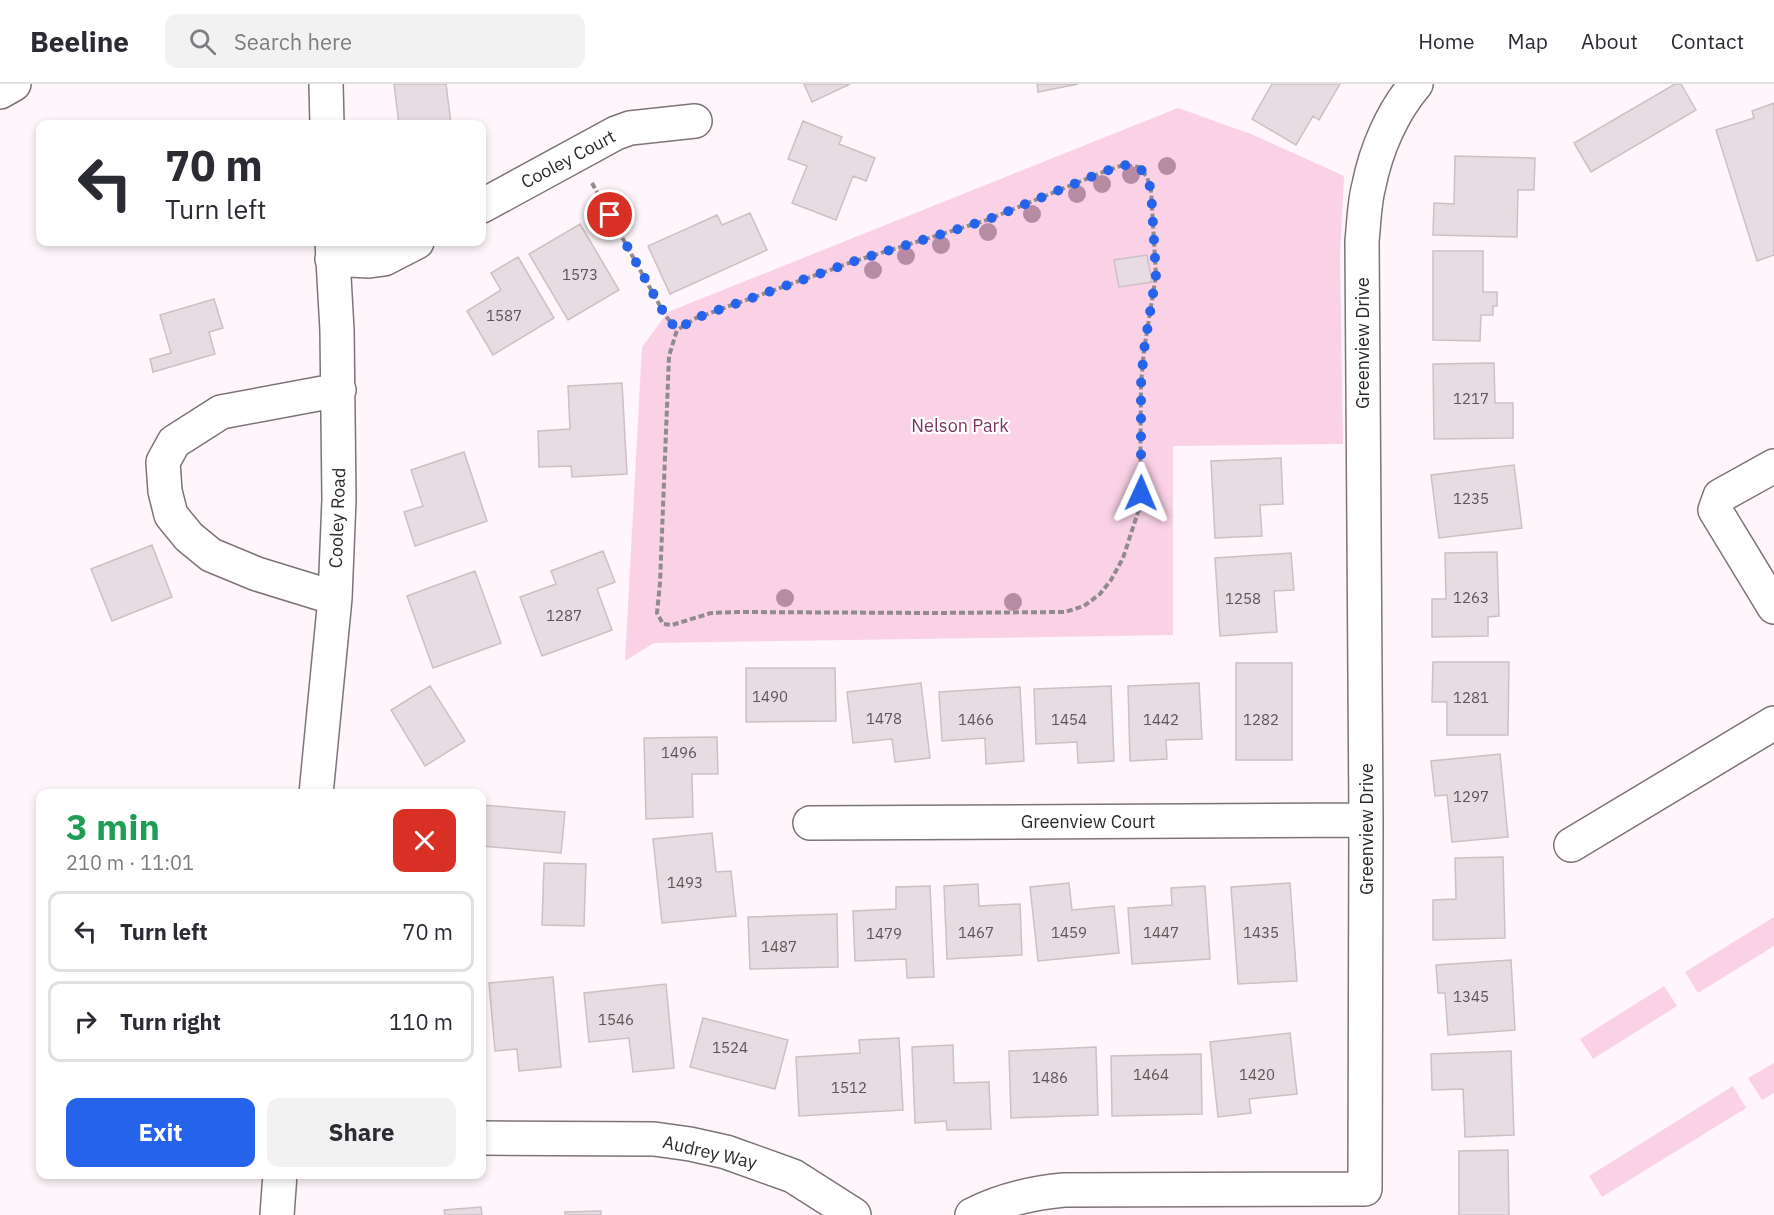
<!DOCTYPE html>
<html lang="en">
<head>
<meta charset="utf-8">
<style>
	:root { --surface:#fff; --page:#f2f2f3; --text:#2b2b33; --muted:#7c7c81; --line:#e1e1e2; --accent:#2563eb }
	body { margin:0; font-family:"IBM Plex Sans",sans-serif; background:var(--page); color:var(--text); height:100vh; display:flex; flex-direction:column; font-size:22px; white-space:nowrap }
	* { box-sizing:border-box; margin:0 }
	p { font-size:20px; color:var(--muted) }
	.icon { flex:none; width:33px; height:33px; fill:none; stroke:currentColor; stroke-width:2; stroke-linecap:round; stroke-linejoin:round }
	.map { position:relative; flex:1; overflow:hidden }
	.side { position:absolute; left:36px; top:705px; width:450px; height:390px; display:flex; flex-direction:column; background:var(--surface); border-radius:12px; box-shadow:0 3px 9px #0003 }
	.side>* { flex:none }
	.hud { position:absolute; left:36px; top:36px; width:450px; height:126px; border-radius:12px; box-shadow:0 3px 9px #0003; background:#fff; color:var(--text); overflow:hidden }
	.pin { position:absolute; display:grid; place-items:center; width:51px; height:51px; color:#fff; margin:-26px; border:3px solid #fff; border-radius:50%; box-shadow:0 2px 6px #0007 }
	.me { position:absolute; width:66px; margin:-33px; rotate:1deg; stroke-linejoin:round; filter:drop-shadow(0 0 4px #0008) }
	.turn { display:flex; align-items:center; gap:21px; height:126px; padding:0 30px; font-size:27px }
	.turn .icon { width:78px; height:78px; stroke-width:2.5 }
	.turn b { display:block; font-size:42px; line-height:51px }
	.round { display:grid; place-items:center; flex:none; width:63px; height:63px; border-radius:12px; background:var(--page) }
	.headline { display:flex; align-items:center; justify-content:space-between; height:102px; padding:0 30px }
	h1 { font-size:36px; font-weight:700; line-height:45px; color:#1e9e55 }
	.button { display:flex; gap:12px; margin-top:auto; padding:12px 30px }
	.button a { flex:1; height:69px; border-radius:12px; background:var(--accent); color:#fff; font-size:24px; font-weight:700; line-height:69px; text-align:center }
	.button a+a { background:var(--page); color:var(--text) }
	ul { padding:0; list-style:none }
	li { display:flex; align-items:center; gap:18px; height:81px; margin:0 12px 9px; padding:0 18px; border:3px solid var(--line); border-radius:12px }
	li div { flex:1 }
	li b { display:block; font-size:22px }
	li em { font-style:normal }
	header { display:flex; align-items:center; gap:36px; box-sizing:border-box; height:84px; padding:0 30px; background:var(--surface); border-bottom:2px solid var(--line) }
	header strong { font-size:28px }
	nav { display:flex; gap:33px; margin-inline-start:auto; font-size:21px }
	.search { width:420px; height:54px; background:var(--page); display:flex; align-items:center; gap:15px; box-sizing:border-box; padding:0 21px; border-radius:12px; color:var(--muted); font-size:22px }
	.map>svg:first-child { display:block }
	.green { fill:#fad1e5 }
	.building { fill:#e8dbe1; stroke:#ccc0c5; stroke-width:1.5 }
	.lines { fill:none; stroke-linecap:round; stroke-linejoin:round }
	.minor-casing { stroke:#7e7378; stroke-width:36 }
	.path { stroke:#918b8e; stroke-width:4; stroke-dasharray:6 3; stroke-linecap:butt }
	.minor { stroke:#fff; stroke-width:33 }
	.tree { fill:#b88ba5 }
	.route { stroke:#2563eb; stroke-width:10; stroke-dasharray:0 18 }
	.labels { text-anchor:middle; dominant-baseline:central; stroke-width:4.5; stroke-linejoin:round; paint-order:stroke }
	.number-label { font-size:15px; fill:#5b5458 }
	.street-label { font-size:18px; fill:#2c272a; stroke:#fff }
	.park-label { font-size:18px; fill:#7f3460; stroke:#fff }
</style>
</head>
<body>
<header>
<strong>Beeline</strong>
<div class="search"><svg class="icon" aria-label="search" viewBox="0 0 24 24"><circle cx="10" cy="10" r="6"/><path d="M15 15l6 6"/></svg>Search here</div>
<nav><a>Home</a><a>Map</a><a>About</a><a>Contact</a></nav>
</header>
<div class="map">
<svg width="1774" height="1131" viewBox="0 0 1774 1131">
	<rect width="100%" height="100%" fill="#fef6fa"/>
	<path class="green" d="M1178 24 1251 50 1344 92 1340 171 1343 360 1173 362V551L654 559 625 577 642 263 668 228Z
		M1774 833V862L1698 909 1685 888Z
		M1664 902 1677 922 1593 975 1580 955Z
		M1774 979V1009L1762 1016 1748 994Z
		M1733 1002 1746 1024 1602 1113 1589 1092Z"/>
	<path class="building" d="M394 0H446L451 40H399Z
		M804 0H850L812 18Z
		M1037 0H1078L1038 8Z
		M1272 0H1340L1319 36 1313 32 1296 61 1252 35Z
		M1675 0H1681L1696 26 1591 88 1574 59Z
		M1774 19V171L1757 177 1716 46 1754 34 1752 27Z
		M803 37 842 53 839 60 875 74 866 97 853 92 836 136 792 119 807 82 788 75Z
		M1455 72 1535 74 1534 106H1518L1517 153 1433 151 1434 119 1454 120Z
		M750 129 767 166 670 210 648 162 717 131 722 141Z
		M580 140 619 206 568 236 529 170Z
		M1433 167H1483V208H1497V222H1493V231H1481L1480 257 1433 256Z
		M1147 171 1152 198 1119 203 1114 176Z
		M518 173 554 234 493 271 467 227 501 206 491 189Z
		M214 215 223 244 209 248 215 270 153 288 150 275 171 269 160 231Z
		M1494 279 1495 319H1513V354L1434 355 1433 280Z
		M622 299 627 390 572 393 571 382 539 383 538 347 570 345 568 302Z
		M464 368 487 437 415 462 404 428 423 422 411 386Z
		M1281 374 1283 420 1260 421 1262 452 1215 454 1211 377Z
		M1514 381 1522 444 1439 454 1431 391Z
		M152 461 172 513 112 537 91 485Z
		M603 467 615 498 597 505 612 546 542 572 520 513 556 500 551 487Z
		M1497 468 1499 532 1488 533V552L1432 553V515H1446L1445 469Z
		M1291 469 1294 506 1274 507 1277 548 1220 552 1215 474Z
		M475 487 501 559 433 584 407 512Z
		M1433 578H1509L1508 651H1447V618H1432Z
		M1236 579H1292V676H1236Z
		M746 584H835L836 637 746 638Z
		M921 599 930 674 895 678 892 655 853 659 847 608Z
		M1199 599 1202 655 1166 656 1167 675 1130 677 1128 602Z
		M430 602 465 657 425 682 391 626Z
		M1111 602 1114 677 1078 679 1077 658 1036 660 1034 605Z
		M1020 603 1024 677 986 680 985 654 942 657 939 608Z
		M717 653 718 690H692L693 733 646 735 644 654Z
		M1500 670 1508 753 1452 758 1447 711 1435 712 1431 677Z
		M482 721 565 728 561 769 482 762Z
		M712 749 716 788 731 787 736 832 662 839 653 755Z
		M1503 773 1505 854 1433 856V816L1456 815 1455 774Z
		M544 779 586 780 584 842 542 841Z
		M1069 799 1072 826 1114 822 1119 869 1038 877 1030 803Z
		M1290 799 1297 897 1238 900 1231 803Z
		M978 800 979 822 1020 820 1022 871 947 875 944 802Z
		M930 802 934 893 907 894 906 875 855 877 853 827 896 825V803Z
		M1205 802 1210 875 1132 880 1128 824 1172 821 1171 804Z
		M837 830 838 883 750 885 748 833Z
		M1511 876 1515 946 1448 951 1445 909H1438L1436 881Z
		M553 893 561 983 519 987 517 965 495 967 489 899Z
		M666 900 674 984 633 988 629 954 589 958 584 909Z
		M703 934 788 956 775 1005 690 983Z
		M1290 949 1297 1010 1249 1015 1251 1029 1218 1033 1210 958Z
		M899 954 903 1026 799 1032 796 973 860 969 859 956Z
		M953 961 954 999 989 998 991 1045 947 1046 946 1037 915 1039 912 963Z
		M1096 963 1098 1031 1011 1034 1009 967Z
		M1511 967 1514 1051 1465 1053 1463 1005 1432 1006 1431 970Z
		M1201 970 1202 1030 1112 1032 1111 972Z
		M1508 1066 1509 1131H1459V1067Z
		M481 1123 482 1131H445L444 1126Z
		M601 1127V1131H565V1128Z"/>
	<g class="lines">
		<defs>
			<path id="minor" d="M326 0 327 40
				M0 8 14 0
				M482 122 616 49 630 44 695 37
				M332 175 369 177 384 175 417 158
				M1774 382 1720 412 1715 426 1774 523
				M335 514 257 490 211 471 189 453 171 431 165 407 163 378 174 358 221 328 339 306
				M316 710 335 514 339 416 337 246 332 158
				M810 739 1366 736
				M1571 761 1774 639
				M482 1054 654 1055 690 1060 726 1068 793 1092 854 1131
				M277 1131 280 1090
				M972 1131C1001 1116 1032 1109 1064 1106L1365 1105 1366 736 1362 157C1364 139 1364 119 1369 101 1376 66 1392 28 1416 0"/>
		</defs>
		<use href="#minor" class="minor-casing"/>
		<path class="path" d="M592 99 665 231 677 246 669 272 660 499 657 529 663 540 672 541 711 529 739 528 933 529 1065 528 1084 522 1100 510 1111 496 1123 474 1140 422 1141 300 1144 266 1156 191 1151 106 1147 93 1139 83 1123 81 1103 88 987 136 855 177 696 234 677 246"/>
		<use href="#minor" class="minor"/>
	</g>
	<g class="tree">
		<circle cx="1167" cy="82" r="9"/>
		<circle cx="1131" cy="91" r="9"/>
		<circle cx="1102" cy="100" r="9"/>
		<circle cx="1077" cy="110" r="9"/>
		<circle cx="1032" cy="130" r="9"/>
		<circle cx="988" cy="148" r="9"/>
		<circle cx="941" cy="161" r="9"/>
		<circle cx="906" cy="172" r="9"/>
		<circle cx="873" cy="186" r="9"/>
		<circle cx="785" cy="514" r="9"/>
		<circle cx="1013" cy="518" r="9"/>
	</g>
	<g class="lines">
		<path class="route" d="M610 131 665 231 677 246 696 234 855 177 987 136 1103 88 1123 81 1139 83 1147 93 1151 106 1156 191 1144 266 1141 300V409"/>
	</g>
	<g class="labels">
		<g class="number-label">
			<text x="580" y="190">1573</text>
			<text x="504" y="231">1587</text>
			<text x="1471" y="314">1217</text>
			<text x="1471" y="414">1235</text>
			<text x="1471" y="513">1263</text>
			<text x="1243" y="514">1258</text>
			<text x="564" y="531">1287</text>
			<text x="770" y="612">1490</text>
			<text x="1471" y="613">1281</text>
			<text x="884" y="634">1478</text>
			<text x="976" y="635">1466</text>
			<text x="1069" y="635">1454</text>
			<text x="1161" y="635">1442</text>
			<text x="1261" y="635">1282</text>
			<text x="679" y="668">1496</text>
			<text x="1471" y="712">1297</text>
			<text x="685" y="798">1493</text>
			<text x="976" y="848">1467</text>
			<text x="1069" y="848">1459</text>
			<text x="1161" y="848">1447</text>
			<text x="1261" y="848">1435</text>
			<text x="884" y="849">1479</text>
			<text x="779" y="862">1487</text>
			<text x="1471" y="912">1345</text>
			<text x="616" y="935">1546</text>
			<text x="730" y="963">1524</text>
			<text x="1151" y="990">1464</text>
			<text x="1257" y="990">1420</text>
			<text x="1050" y="993">1486</text>
			<text x="849" y="1003">1512</text>
		</g>
		<g class="street-label">
			<text transform="translate(568 75) rotate(-28)">Cooley Court</text>
			<text transform="translate(1362 259) rotate(-90)">Greenview Drive</text>
			<text transform="translate(337 434) rotate(-88)">Cooley Road</text>
			<text x="1088" y="737">Greenview Court</text>
			<text transform="translate(1366 745) rotate(-90)">Greenview Drive</text>
			<text transform="translate(710 1068) rotate(13)">Audrey Way</text>
		</g>
		<g class="park-label">
			<text x="960" y="341">Nelson Park</text>
		</g>
	</g>
</svg>
<div class="pin" style="left:610px;top:131px;background:#d93025"><svg class="icon" aria-label="arrive" viewBox="0 0 24 24"><path d="M6 21V4h12l-3 4 3 4H6"/></svg></div>
<svg class="me" style="left:1141px;top:409px" viewBox="-20 -20 40 40"><path d="M0-17L14 15 0 8-14 15z" fill="#2563eb" stroke="#fff" stroke-width="4"/></svg>
<div class="hud">
<div class="turn"><svg class="icon" aria-label="left" viewBox="0 0 24 24"><path d="M17 20v-9H6M10 6l-5 5 5 5"/></svg><div><b>70 m</b>Turn left</div></div>
</div>
<section class="side">
<div class="headline"><div><h1>3 min</h1><p>210 m · 11:01</p></div><a class="round" style="background:#d93025;color:#fff"><svg class="icon" aria-label="close" viewBox="0 0 24 24"><path d="M6 6l12 12M18 6L6 18"/></svg></a></div>
<ul>
<li><svg class="icon" aria-label="left" viewBox="0 0 24 24"><path d="M17 20v-9H6M10 6l-5 5 5 5"/></svg><div><b>Turn left</b></div><em>70 m</em></li>
<li><svg class="icon" aria-label="right" viewBox="0 0 24 24"><path d="M7 20v-9h11M14 6l5 5-5 5"/></svg><div><b>Turn right</b></div><em>110 m</em></li>
</ul>
<div class="button"><a>Exit</a><a>Share</a></div>
</section>
</div>
</body>
</html>
